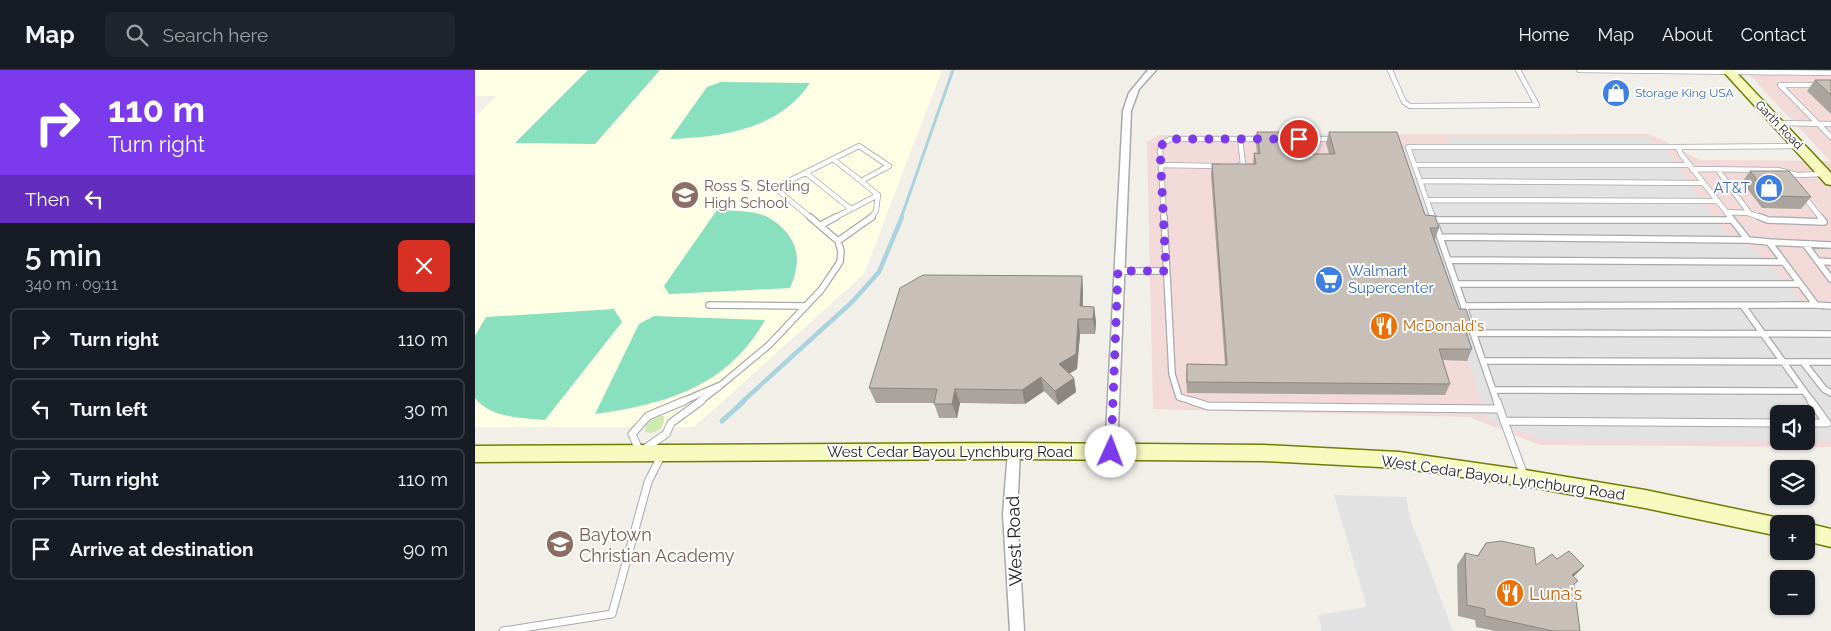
<!DOCTYPE html>
<html lang="en">
<head>
<meta charset="utf-8">
<style>
	:root { --surface:#171b24; --page:#20242c; --text:#f1f3f6; --muted:#9ea1a6; --line:#363941 }
	body { margin:0; font-family:Raleway,sans-serif; background:var(--page); color:var(--text); height:100vh; display:flex; flex-direction:column; font-size:19px; white-space:nowrap }
	* { box-sizing:border-box; margin:0 }
	p { font-size:16px; color:var(--muted) }
	.icon { flex:none; width:28px; height:28px; fill:none; stroke:currentColor; stroke-width:2; stroke-linecap:round; stroke-linejoin:round }
	.map { position:relative; flex:1; overflow:hidden }
	.drawer { display:flex; flex-direction:column; background:var(--surface); width:475px }
	.drawer>* { flex:none }
	.top-card { background:#7c3aed; color:#fff; overflow:hidden }
	.fabs { position:absolute; left:1295px; top:335px; display:grid; gap:10px }
	.fabs a { display:grid; place-items:center; width:45px; height:45px; border-radius:8px; background:var(--surface); box-shadow:0 1px 4px #0004; font-size:25px }
	.pin { position:absolute; display:grid; place-items:center; width:42px; height:42px; color:#fff; margin:-21px; border:2px solid #fff; border-radius:50%; box-shadow:0 1px 5px #0007 }
	.me { position:absolute; width:55px; margin:-28px; rotate:2deg; stroke-linejoin:round; filter:drop-shadow(0 0 4px #0008) }
	.turn { display:flex; align-items:center; gap:18px; height:105px; padding:0 25px; font-size:22px }
	.turn .icon { width:65px; height:65px; stroke-width:2.5 }
	.turn b { display:block; font-size:35px; line-height:42px }
	.then { display:flex; align-items:center; height:48px; padding:0 25px; background:#0003; gap:10px; font-size:19px }
	.round { display:grid; place-items:center; flex:none; width:52px; height:52px; border-radius:8px; background:var(--page) }
	.summary { display:flex; align-items:center; justify-content:space-between; height:85px; padding:0 25px }
	h1 { font-size:30px; font-weight:600; line-height:38px }
	ul { padding:0; list-style:none }
	li { display:flex; align-items:center; gap:15px; height:62px; margin:0 10px 8px; padding:0 15px; border:2px solid var(--line); border-radius:8px }
	li div { flex:1 }
	li b { display:block; font-size:19px }
	li em { font-style:normal }
	header { display:flex; align-items:center; gap:30px; box-sizing:border-box; height:70px; padding:0 25px; background:var(--surface); border-bottom:1px solid var(--line) }
	header strong { font-size:24px }
	nav { display:flex; gap:28px; margin-inline-start:auto; font-size:18px }
	.search { width:350px; height:45px; background:var(--page); display:flex; align-items:center; gap:12px; box-sizing:border-box; padding:0 18px; border-radius:8px; color:var(--muted); font-size:19px }
	main { display:flex; flex:1; min-height:0 }
	.map>svg:first-child { display:block }
	.commercial { fill:#f2dad9; fill-rule:evenodd }
	.education { fill:#ffffe5 }
	.grass { fill:#cdebb0 }
	.pitch { fill:#88e0be }
	.parking { fill:#e2e2e2 }
	.lines { fill:none; stroke-linecap:round; stroke-linejoin:round }
	.stream-far2 { stroke:#aad3df; stroke-width:3 }
	.stream-far1 { stroke:#aad3df; stroke-width:4.5 }
	.stream { stroke:#aad3df; stroke-width:5 }
	.lane-far2-casing { stroke:#a9a9a9; stroke-width:6 }
	.lane-far1-casing { stroke:#a9a9a9; stroke-width:8 }
	.lane-casing { stroke:#a9a9a9; stroke-width:9 }
	.street-casing { stroke:#a9a9a9; stroke-width:3 }
	.secondary-casing { stroke:#707d05; stroke-width:3 }
	.lane-far2 { stroke:#fff; stroke-width:4.5 }
	.lane-far1 { stroke:#fff; stroke-width:5.5 }
	.lane { stroke:#fff; stroke-width:7 }
	.street { fill:#fff; fill-rule:evenodd }
	.secondary { fill:#f7fabf; fill-rule:evenodd }
	.wall { fill:#aba49e }
	.shaded-wall { fill:#8b8681 }
	.building { fill:#c7bfb8; stroke:#8b8681 }
	.route { stroke:#7c3aed; stroke-width:9; stroke-dasharray:0 16.2 }
	.labels { text-anchor:middle; dominant-baseline:central; stroke-width:4; stroke-linejoin:round; paint-order:stroke }
	.far-shop-label { font-size:12px; fill:#366cbe; stroke:#fff; text-anchor:start }
	.far-street-label { font-size:12px; fill:#222; stroke:#fff }
	.education-label { font-size:15px; fill:#785e54; stroke:#fff; text-anchor:start }
	.shop-label { font-size:15px; fill:#366cbe; stroke:#fff; text-anchor:end }
	.food-label { font-size:15px; fill:#c56008; stroke:#fff; text-anchor:start }
	.street-label { font-size:15px; fill:#222; stroke:#fff }
	.near-education-label { font-size:18px; fill:#785e54; stroke:#fff; text-anchor:start }
	.near-street-label { font-size:18px; fill:#222; stroke:#fff }
	.near-food-label { font-size:18px; fill:#c56008; stroke:#fff; text-anchor:start }
</style>
</head>
<body>
<header>
<strong>Map</strong>
<div class="search"><svg class="icon" aria-label="search" viewBox="0 0 24 24"><circle cx="10" cy="10" r="6"/><path d="M15 15l6 6"/></svg>Search here</div>
<nav><a>Home</a><a>Map</a><a>About</a><a>Contact</a></nav>
</header>
<main>
<section class="drawer">
<div class="top-card">
<div class="turn"><svg class="icon" aria-label="right" viewBox="0 0 24 24"><path d="M7 20v-9h11M14 6l5 5-5 5"/></svg><div><b>110 m</b>Turn right</div></div>
<div class="then">Then<svg class="icon" aria-label="left" viewBox="0 0 24 24"><path d="M17 20v-9H6M10 6l-5 5 5 5"/></svg></div>
</div>
<div class="summary"><div><h1>5 min</h1><p>340 m · 09:11</p></div><a class="round" style="background:#d93025;color:#fff"><svg class="icon" aria-label="close" viewBox="0 0 24 24"><path d="M6 6l12 12M18 6L6 18"/></svg></a></div>
<ul>
<li><svg class="icon" aria-label="right" viewBox="0 0 24 24"><path d="M7 20v-9h11M14 6l5 5-5 5"/></svg><div><b>Turn right</b></div><em>110 m</em></li>
<li><svg class="icon" aria-label="left" viewBox="0 0 24 24"><path d="M17 20v-9H6M10 6l-5 5 5 5"/></svg><div><b>Turn left</b></div><em>30 m</em></li>
<li><svg class="icon" aria-label="right" viewBox="0 0 24 24"><path d="M7 20v-9h11M14 6l5 5-5 5"/></svg><div><b>Turn right</b></div><em>110 m</em></li>
<li><svg class="icon" aria-label="arrive" viewBox="0 0 24 24"><path d="M6 21V4h12l-3 4 3 4H6"/></svg><div><b>Arrive at destination</b></div><em>90 m</em></li>
</ul>
</section>
<div class="map">
<svg width="1356" height="561" viewBox="0 0 1356 561">
	<rect width="100%" height="100%" fill="#f2efe9"/>
	<path class="commercial" d="M1270 0H1356V377L1065 375 994 347 678 339 672 72 684 65 1173 64 1188 70 1225 90 1355 91ZM1304 344H1331V371H1304Z"/>
	<path class="education" d="M0 0H467L389 204 219 357H0V47L22 26H0Z"/>
	<path class="grass" d="M185 346H189C191 358 180 365 170 362L171 353Z"/>
	<path class="pitch" d="M113 0H185L120 74 40 73Z
		M246 12 335 13C303 60 247 67 195 69L232 17Z
		M242 140C258 141 282 140 296 149 323 167 328 189 315 218L194 224 189 216Z
		M139 239 147 252 70 350C47 348 15 348 0 328V266L11 247Z
		M179 246 290 250C252 317 191 334 120 344L164 254Z"/>
	<path class="parking" d="M1173 67 1180 77 1189 78 1257 172 1277 177 1329 233H1356V371H1331V344H1304V371L1069 370 1013 350 922 78 977 74 972 68Z
		M859 425 931 427 935 448 978 561H847L843 545 892 537Z"/>
	<g class="lines">
		<path class="stream-far2" d="M426 148 478 0"/>
		<path class="stream-far1" d="M267 332 377 232 404 202 427 147"/>
		<path class="stream" d="M247 351 269 331"/>
		<defs>
			<path id="lane-far2" d="M915 0 929 32 935 36 1062 35 1043 0
				M1104 0 1356 3
				M1356 15H1305L1356 67
				M1303 53 1356 54
				M802 69H858
				M1203 77 1322 76
				M358 89 386 111
				M686 95 743 96
				M940 95H1214
				M763 96 768 94 765 69
				M1217 99 1303 100 1322 105 1348 104
				M1242 99 1275 144
				M331 103 376 139
				M945 111 1228 113
				M1328 125 1346 148
				M952 130 1242 131
				M1251 142 1273 143 1288 148
				M336 148 300 118 384 76 414 96 386 111 403 125 401 141 396 148
				M359 148 403 125
				M689 148 685 78 689 72 696 69H788
				M958 148 933 77H1203L1206 84 1256 148"/>
			<path id="lane-far1" d="M335 147 363 171 397 147
				M689 147 697 304 704 327 721 332
				M958 147 1022 332
				M1255 147 1273 170 1294 172 1341 235 1356 236
				M1285 147 1293 150 1349 152 1345 147
				M959 150H1257
				M346 155 361 147
				M965 167 1273 170
				M1294 172 1356 175
				M1330 174 1356 209
				M973 190 1309 192
				M1343 191 1356 192
				M643 201H691
				M981 214H1325
				M234 235 331 236
				M989 236 1341 235
				M1268 236 1337 332
				M998 263 1356 264
				M1008 291 1356 292
				M1328 292 1349 319 1356 323
				M246 315 294 275 346 220 365 192 366 181 363 171
				M1018 320 1327 321
				M206 332 246 315
				M224 332 246 315"/>
			<path id="lane" d="M209 331 173 346 157 364 165 382 191 364 196 353 226 331
				M717 331 733 336 1024 339
				M1022 331 1029 351 1304 353
				M1336 331 1352 353
				M1029 351 1049 405
				M1331 353H1352
				M28 561 137 544 173 412 186 386"/>
			<path id="street" d="M673 0H681L664 19 656 41 642 382 640 386 636 387 632 386 630 382 648 41 654 23Z
				M539 376 543 377 545 381 542 444 549 561H535L528 444 533 381 535 377Z"/>
			<path id="secondary" d="M1247 0H1259L1356 103V115L1351 114Z
				M539 373 789 375 924 382 1050 400 1170 420 1304 448 1311 451 1312 454H1304V466L1170 438 1050 416 924 398 789 391 539 389 0 392V376Z
				M1331 453 1356 459V477L1331 471V454H1329Z"/>
		</defs>
		<use href="#lane-far2" class="lane-far2-casing"/>
		<use href="#lane-far1" class="lane-far1-casing"/>
		<use href="#lane" class="lane-casing"/>
		<use href="#street" class="street-casing"/>
		<use href="#secondary" class="secondary-casing"/>
		<use href="#lane-far2" class="lane-far2"/>
		<use href="#lane-far1" class="lane-far1"/>
		<use href="#lane" class="lane"/>
		<use href="#street" class="street"/>
		<use href="#secondary" class="secondary"/>
	</g>
	<path class="wall" d="M1340 10H1356V44L1332 21Z
		M782 62 811 84H854L851 73 854 62 964 158 960 170 984 239 996 253 992 263 997 279 992 291 968 290 975 314 970 325 712 323 711 306 712 294 750 295 736 105 737 94H778L779 83 782 84 781 73Z
		M1275 101 1336 127 1326 139 1287 138 1267 112Z
		M607 206 608 221V236L619 237 621 252 620 264H605L602 299 594 303 599 308 601 322 583 335 569 321 550 334 485 333 482 348H464L459 333H401L394 318Z
		M1011 473 1061 495 1082 489 1109 496 1099 506V514L1105 561H1020L1001 557 1000 550 983 546 982 495 990 483 1002 486Z"/>
	<path class="shaded-wall" d="M607 206 608 221 607 251 605 236Z
		M619 237 621 252 620 264 618 249Z
		M603 249 605 264 602 299 586 309 584 294Z
		M566 307 569 321 550 334 547 320Z
		M599 308 601 322 583 335 580 321Z
		M480 319 485 333 482 348 477 334Z
		M1109 496 1097 508V505Z"/>
	<path class="building" d="M1340 10H1356V25Z
		M782 62H807L811 84H860L854 62H922L950 145 960 146 964 158H955L984 239H991L996 253H988L997 279H964L975 314 712 312V294L752 295 737 94H781L779 83 785 84Z
		M1275 101H1314L1336 127 1296 126Z
		M448 205 607 206 605 236 619 237 618 249H603L601 284 584 294 599 308 580 321 566 307 547 320 480 319 477 334H459L462 319 394 318 425 218Z
		M1026 471 1059 478 1061 495 1077 484 1082 489 1094 481 1109 496 1097 505 1103 511 1099 514 1105 561H1078L1010 546V539L992 535 990 483 1003 486 1011 473Z"/>
	<g class="lines">
		<path class="route" d="M636 382 643 201H691L685 78 689 72 696 69H824"/>
	</g>
	<defs>
		<symbol id="shop-disc" viewBox="-11 -11 22 22"><circle r="9.5" fill="#3f7fe0" stroke="#fff"/><path d="M-5-2.5h2.3a2.7 3.5 0 0 1 5.4 0H5L5.5 6h-11ZM-1.5-2.5h3a1.5 2.3 0 0 0-3 0Z" fill="#fff"/></symbol>
		<symbol id="school-disc" viewBox="-11 -11 22 22"><circle r="9.5" fill="#8d6e63" stroke="#fff"/><path d="M0-5L7-2L0 1L-7-2ZM-4 1L0 2.5L4 1V4Q0 6-4 4Z" fill="#fff"/></symbol>
		<symbol id="supermarket-disc" viewBox="-11 -11 22 22"><circle r="9.5" fill="#3f7fe0" stroke="#fff"/><path d="M-6-5.5h2.5l.6 2H6L4.5 2H-2.5L-4.4-4H-6ZM-1.5 3.2a1.3 1.3 0 1 0 .1 0ZM3 3.2a1.3 1.3 0 1 0 .1 0Z" fill="#fff"/></symbol>
		<symbol id="restaurant-disc" viewBox="-11 -11 22 22"><circle r="9.5" fill="#e8710a" stroke="#fff"/><path d="M-5-6h1v4h1v-4h1v4h1v-4h1v5L-1.5 .5V6h-2V.5L-5-1ZM5-6V6H3V1.5H1.5Q1.5-4 5-6Z" fill="#fff"/></symbol>
	</defs>
	<g fill-rule="evenodd">
		<use href="#shop-disc" x="1125" y="7" width="32" height="32"/>
		<use href="#shop-disc" x="1278" y="102" width="32" height="32"/>
		<use href="#school-disc" x="194" y="109" width="32" height="32"/>
		<use href="#supermarket-disc" x="838" y="194" width="32" height="32"/>
		<use href="#restaurant-disc" x="893" y="240" width="32" height="32"/>
		<use href="#school-disc" x="69" y="458" width="32" height="32"/>
		<use href="#restaurant-disc" x="1019" y="507" width="32" height="32"/>
	</g>
	<g class="labels">
		<g class="far-shop-label">
			<text x="1160" y="23">Storage King USA</text>
		</g>
		<g class="far-street-label">
			<text transform="translate(1304 55) rotate(46)">Garth Road</text>
		</g>
		<g class="education-label">
			<text x="229" y="116">Ross S. Sterling<tspan x="229" dy="17">High School</tspan></text>
		</g>
		<g class="shop-label">
			<text x="1275" y="118">AT&amp;T</text>
			<text x="873" y="201" text-anchor="start">Walmart<tspan x="873" dy="17">Supercenter</tspan></text>
		</g>
		<g class="food-label">
			<text x="928" y="256">McDonald's</text>
		</g>
		<g class="street-label">
			<text x="475" y="382">West Cedar Bayou Lynchburg Road</text>
			<text transform="translate(1028 408) rotate(8)">West Cedar Bayou Lynchburg Road</text>
		</g>
		<g class="near-education-label">
			<text x="104" y="464">Baytown<tspan x="104" dy="21">Christian Academy</tspan></text>
		</g>
		<g class="near-street-label">
			<text transform="translate(539 471) rotate(-92)">West Road</text>
		</g>
		<g class="near-food-label">
			<text x="1054" y="523">Luna's</text>
		</g>
	</g>
</svg>
<div class="fabs">
<a><svg class="icon" aria-label="sound" viewBox="0 0 24 24"><path d="M4 9h4l5-4v14l-5-4H4zM17 9q2 3 0 6"/></svg></a>
<a><svg class="icon" aria-label="layers" viewBox="0 0 24 24"><path d="M12 4l9 5-9 5-9-5zM3 14l9 5 9-5"/></svg></a>
<a>+</a>
<a>−</a>
</div>
<div class="pin" style="left:824px;top:69px;background:#d93025"><svg class="icon" aria-label="arrive" viewBox="0 0 24 24"><path d="M6 21V4h12l-3 4 3 4H6"/></svg></div>
<svg class="me" style="left:636px;top:382px" viewBox="-20 -20 40 40"><circle r="19" fill="#fff"/><path d="M0-13L10 11 0 6-10 11z" fill="#7c3aed"/></svg>
</div>
</main>
</body>
</html>
